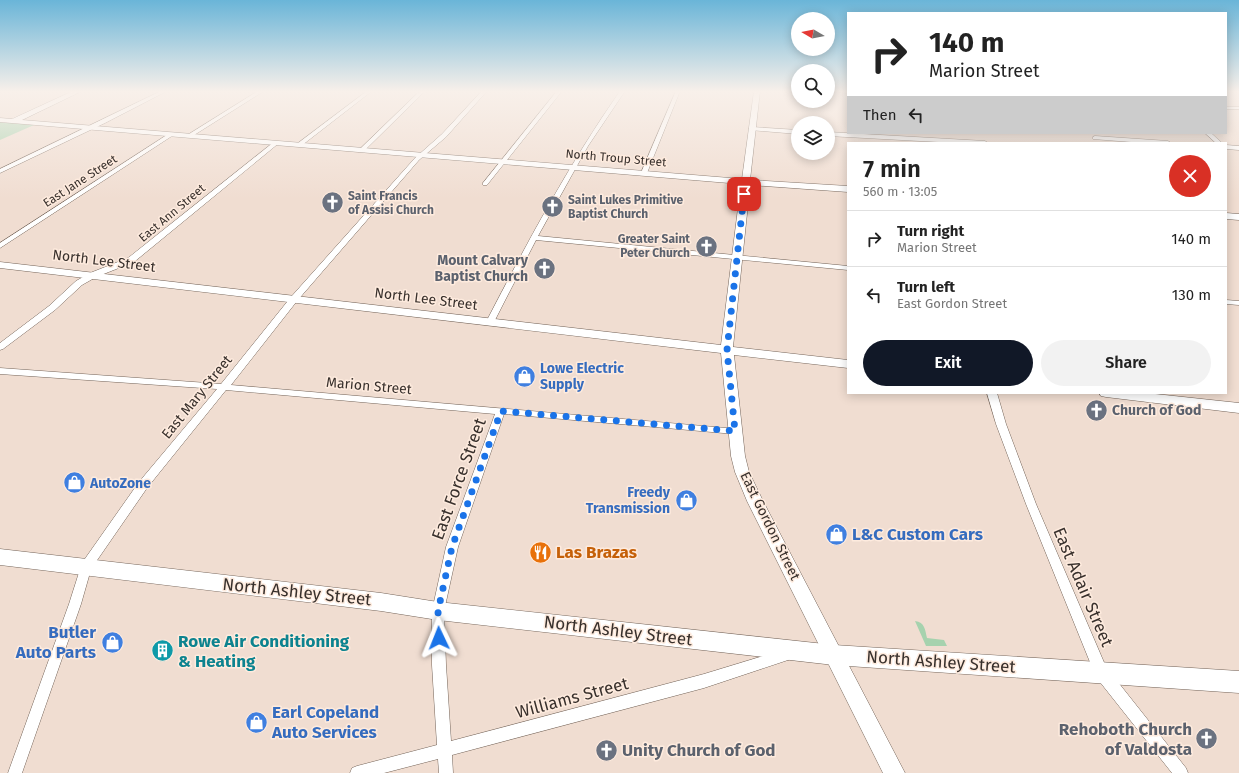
<!DOCTYPE html>
<html lang="en">
<head>
<meta charset="utf-8">
<style>
	:root { --surface:#fff; --page:#f2f2f2; --text:#222; --muted:#767676; --line:#e0e0e0; --accent:#111827 }
	body { margin:0; font-family:"Fira Sans",sans-serif; background:var(--page); color:var(--text); height:100vh; display:flex; flex-direction:column; font-size:15px; white-space:nowrap }
	* { box-sizing:border-box; margin:0 }
	p { font-size:13px; color:var(--muted) }
	.icon { flex:none; width:22px; height:22px; fill:none; stroke:currentColor; stroke-width:2; stroke-linecap:round; stroke-linejoin:round }
	.map { position:relative; flex:1; overflow:hidden }
	.drawer { position:absolute; left:847px; top:142px; width:380px; height:252px; display:flex; flex-direction:column; background:var(--surface); border-radius:0px; box-shadow:0 2px 10px #0003 }
	.drawer>* { flex:none }
	.guide { position:absolute; left:847px; top:12px; width:380px; height:122px; border-radius:0px; box-shadow:0 2px 10px #0003; background:#fff; color:var(--text); overflow:hidden }
	.needle { width:26px; rotate:280deg }
	.fabs { position:absolute; left:791px; top:12px; display:grid; gap:8px }
	.fabs a { display:grid; place-items:center; width:44px; height:44px; border-radius:50%; background:var(--surface); box-shadow:0 2px 10px #0003; font-size:20px }
	.pin { position:absolute; display:grid; place-items:center; width:34px; height:34px; color:#fff; margin:-17px; border-radius:8px; box-shadow:0 2px 6px #0006 }
	.me { position:absolute; width:44px; margin:-22px; rotate:358deg; stroke-linejoin:round; filter:drop-shadow(0 0 3px #0008) }
	.turn { display:flex; align-items:center; gap:14px; height:84px; padding:0 16px; font-size:18px }
	.turn .icon { width:52px; height:52px; stroke-width:2.5 }
	.turn b { display:block; font-size:28px; line-height:34px }
	.then { display:flex; align-items:center; height:38px; padding:0 16px; background:#0003; gap:8px; font-size:15px }
	.round { display:grid; place-items:center; flex:none; width:42px; height:42px; border-radius:21px; background:var(--page) }
	.overview { display:flex; align-items:center; justify-content:space-between; height:68px; padding:0 16px }
	h1 { font-size:24px; font-weight:600; line-height:30px }
	.cta { display:flex; gap:8px; margin-top:auto; padding:8px 16px }
	.cta a { flex:1; height:46px; border-radius:24px; background:var(--accent); color:#fff; font-size:16px; font-weight:600; line-height:46px; text-align:center }
	.cta a+a { background:var(--page); color:var(--text) }
	ul { padding:0; list-style:none }
	li { display:flex; align-items:center; gap:12px; height:56px; padding:0 16px; border-top:1px solid var(--line) }
	li div { flex:1 }
	li b { display:block; font-size:15px }
	li em { font-style:normal }
	.map>svg:first-child { display:block }
	.green { fill:#a6d2ae }
	.lines { fill:none; stroke-linecap:round; stroke-linejoin:round }
	.street-casing { stroke:#746459; stroke-width:1 }
	.secondary-casing { stroke:#746459; stroke-width:1 }
	.primary-casing { stroke:#746459; stroke-width:1 }
	.street { fill:#fff; fill-rule:evenodd }
	.secondary { fill:#fff; fill-rule:evenodd }
	.primary { fill:#fff; fill-rule:evenodd }
	.route { stroke:#1a73e8; stroke-width:7; stroke-dasharray:0 12.6 }
	.labels { text-anchor:middle; dominant-baseline:central; stroke-width:3; stroke-linejoin:round; paint-order:stroke }
	.far-street-label { font-size:12px; fill:#38302c; stroke:#feebde }
	.far-worship-label { font-size:12px; font-weight:bold; fill:#5b616d; stroke:#feebde; text-anchor:start }
	.worship-label { font-size:14px; font-weight:bold; fill:#5b616d; stroke:#feebde; text-anchor:end }
	.street-label { font-size:14px; fill:#38302c; stroke:#feebde }
	.shop-label { font-size:14px; font-weight:bold; fill:#366cbe; stroke:#feebde; text-anchor:start }
	.near-street-label { font-size:17px; fill:#38302c; stroke:#feebde }
	.near-shop-label { font-size:17px; font-weight:bold; fill:#366cbe; stroke:#feebde; text-anchor:start }
	.near-food-label { font-size:17px; font-weight:bold; fill:#c56008; stroke:#feebde; text-anchor:start }
	.near-culture-label { font-size:17px; font-weight:bold; fill:#0d838f; stroke:#feebde; text-anchor:start }
	.near-worship-label { font-size:17px; font-weight:bold; fill:#5b616d; stroke:#feebde; text-anchor:end }
</style>
</head>
<body>
<div class="map">
<svg width="1239" height="773" viewBox="0 0 1239 773">
	<rect width="100%" height="100%" fill="#f0ddd1"/>
	<path class="green" d="M0 122 34 125 0 140Z
		M915 621C925 622 925 630 927 638L944 640 947 646H926Z"/>
	<g class="lines">
		<defs>
			<path id="street" d="M161 91H167L105 123 0 173V169Z
				M258 91H264L191 137 186 136Z
				M367 91H372L301 146H297V144Z
				M420 91H425L364 151H360V149Z
				M482 91H487L446 137 419 160 297 301 231 385 738 429 740 431 738 433 735 434 504 414 458 547 444 611 446 665 451 741 704 674 786 649 791 651 792 655 791 659 704 688 452 755 453 773H439L438 759 384 773H350L352 768 357 766 437 745 432 665V611L446 547 495 414 226 390 147 488 91 569 81 604 22 773H8L69 604 82 563 139 482 217 389 0 374V368L221 384 291 297 415 158 442 134Z
				M557 91H562L487 185H483V183Z
				M620 91H625L588 146 538 236 848 266V270L536 240 494 322 493 324H487L486 322C527 243 569 164 620 91Z
				M676 91H680L647 173 642 174 641 173Z
				M831 91H848V93Z
				M1226 107H1239V109H1226Z
				M752 127 798 130V134L750 130 749 129Z
				M828 132 985 141 988 143H957L828 136Z
				M170 133 175 134 0 248V243Z
				M1205 133H1211L1222 143H1216Z
				M1095 136 1168 141 1171 143H1144L1093 139V137Z
				M274 142 279 143 134 262 96 277 82 285 55 310 3 349 0 350V343L49 306 76 281 90 273 128 258Z
				M1226 145 1239 146V150L1226 149Z
				M1226 300 1239 301V305L1226 304Z
				M987 393H997L1006 424 1036 504 1106 667 1186 768 1188 773H1172L1096 677 1026 504 996 424Z"/>
			<path id="secondary" d="M73 91H82L22 120 742 179 754 91H760L750 180 848 186V192L750 185 733 347 848 360V368L734 355 745 456 749 472 763 501 905 773H883L747 501 735 472 731 456 721 353 0 268V262L721 345 741 184 0 122V118L12 119Z
				M1226 213 1239 214V220L1226 219Z
				M1099 393H1146L1239 403V413L1106 397 1101 396Z"/>
			<path id="primary" d="M0 549 381 593 438 602 834 645 1239 671V693L834 665 438 620 381 611 0 565Z"/>
		</defs>
		<use href="#street" class="street-casing"/>
		<use href="#secondary" class="secondary-casing"/>
		<use href="#primary" class="primary-casing"/>
		<use href="#street" class="street"/>
		<use href="#secondary" class="secondary"/>
		<use href="#primary" class="primary"/>
	</g>
	<linearGradient id="sky" x2="0" y2="1"><stop stop-color="#6ab5d8"/><stop offset="0.46" stop-color="#f8f0ea"/><stop offset="1" stop-color="#f8f0ea" stop-opacity="0"/></linearGradient>
	<rect width="1239" height="199" fill="url(#sky)"/>
	<g class="lines">
		<path class="route" d="M439 638 438 611 452 547 501 411 735 431 727 350 744 194"/>
	</g>
	<defs>
		<symbol id="church-disc" viewBox="-11 -11 22 22"><circle r="9.5" fill="#6b7280" stroke="#feebde"/><path d="M-1.2-6h2.4v3.5h3.3v2.4h-3.3V6h-2.4V-.1h-3.3v-2.4h3.3Z" fill="#fff"/></symbol>
		<symbol id="shop-disc" viewBox="-11 -11 22 22"><circle r="9.5" fill="#3f7fe0" stroke="#feebde"/><path d="M-5-2.5h2.3a2.7 3.5 0 0 1 5.4 0H5L5.5 6h-11ZM-1.5-2.5h3a1.5 2.3 0 0 0-3 0Z" fill="#fff"/></symbol>
		<symbol id="restaurant-disc" viewBox="-11 -11 22 22"><circle r="9.5" fill="#e8710a" stroke="#feebde"/><path d="M-5-6h1v4h1v-4h1v4h1v-4h1v5L-1.5 .5V6h-2V.5L-5-1ZM5-6V6H3V1.5H1.5Q1.5-4 5-6Z" fill="#fff"/></symbol>
		<symbol id="building-disc" viewBox="-11 -11 22 22"><circle r="9.5" fill="#0f9aa8" stroke="#feebde"/><path d="M-4-6H4V6H1V3H-1V6H-4ZM-2.5-4.3h1.7v1.8h-1.7ZM.8-4.3h1.7v1.8H.8ZM-2.5-1h1.7V.8h-1.7ZM.8-1h1.7V.8H.8Z" fill="#fff"/></symbol>
	</defs>
	<g fill-rule="evenodd">
		<use href="#church-disc" x="320" y="190" width="25" height="25"/>
		<use href="#church-disc" x="540" y="194" width="25" height="25"/>
		<use href="#church-disc" x="694" y="234" width="25" height="25"/>
		<use href="#church-disc" x="532" y="256" width="25" height="25"/>
		<use href="#shop-disc" x="512" y="364" width="25" height="25"/>
		<use href="#church-disc" x="1084" y="398" width="25" height="25"/>
		<use href="#shop-disc" x="62" y="470" width="25" height="25"/>
		<use href="#shop-disc" x="674" y="488" width="25" height="25"/>
		<use href="#shop-disc" x="824" y="522" width="25" height="25"/>
		<use href="#restaurant-disc" x="528" y="540" width="25" height="25"/>
		<use href="#shop-disc" x="100" y="630" width="25" height="25"/>
		<use href="#building-disc" x="150" y="638" width="25" height="25"/>
		<use href="#shop-disc" x="244" y="710" width="25" height="25"/>
		<use href="#church-disc" x="1194" y="726" width="25" height="25"/>
		<use href="#church-disc" x="594" y="738" width="25" height="25"/>
	</g>
	<g class="labels">
		<g class="far-street-label">
			<text transform="translate(616 158) rotate(5)">North Troup Street</text>
			<text transform="translate(80 181) rotate(-33)">East Jane Street</text>
			<text transform="translate(172 213) rotate(-40)">East Ann Street</text>
		</g>
		<g class="far-worship-label">
			<text x="348" y="196">Saint Francis<tspan x="348" dy="14">of Assisi Church</tspan></text>
			<text x="568" y="200">Saint Lukes Primitive<tspan x="568" dy="14">Baptist Church</tspan></text>
			<text x="690" y="239" text-anchor="end">Greater Saint<tspan x="690" dy="14">Peter Church</tspan></text>
		</g>
		<g class="worship-label">
			<text x="528" y="260">Mount Calvary<tspan x="528" dy="16">Baptist Church</tspan></text>
			<text x="1112" y="410" text-anchor="start">Church of God</text>
		</g>
		<g class="street-label">
			<text transform="translate(104 261) rotate(7)">North Lee Street</text>
			<text transform="translate(426 299) rotate(7)">North Lee Street</text>
			<text transform="translate(369 386) rotate(5)">Marion Street</text>
			<text transform="translate(197 397) rotate(-51)">East Mary Street</text>
			<text transform="translate(770 526) rotate(64)">East Gordon Street</text>
		</g>
		<g class="shop-label">
			<text x="540" y="368">Lowe Electric<tspan x="540" dy="16">Supply</tspan></text>
			<text x="90" y="483">AutoZone</text>
			<text x="670" y="492" text-anchor="end">Freedy<tspan x="670" dy="16">Transmission</tspan></text>
		</g>
		<g class="near-street-label">
			<text transform="translate(459 479) rotate(-70)">East Force Street</text>
			<text transform="translate(1083 587) rotate(67)">East Adair Street</text>
			<text transform="translate(297 592) rotate(6)">North Ashley Street</text>
			<text transform="translate(618 631) rotate(7)">North Ashley Street</text>
			<text transform="translate(941 662) rotate(4)">North Ashley Street</text>
			<text transform="translate(572 698) rotate(-15)">Williams Street</text>
		</g>
		<g class="near-shop-label">
			<text x="852" y="534">L&amp;C Custom Cars</text>
			<text x="96" y="632" text-anchor="end">Butler<tspan x="96" dy="20">Auto Parts</tspan></text>
			<text x="272" y="712">Earl Copeland<tspan x="272" dy="20">Auto Services</tspan></text>
		</g>
		<g class="near-food-label">
			<text x="556" y="552">Las Brazas</text>
		</g>
		<g class="near-culture-label">
			<text x="178" y="641">Rowe Air Conditioning<tspan x="178" dy="20">&amp; Heating</tspan></text>
		</g>
		<g class="near-worship-label">
			<text x="1192" y="729">Rehoboth Church<tspan x="1192" dy="20">of Valdosta</tspan></text>
			<text x="622" y="750" text-anchor="start">Unity Church of God</text>
		</g>
	</g>
</svg>
<div class="fabs">
<a><svg class="needle" viewBox="-14 -14 28 28"><path d="M0-13l5 13h-10z" fill="#e53935"/><path d="M0 13l5-13h-10z" fill="#767676"/></svg></a>
<a><svg class="icon" aria-label="search" viewBox="0 0 24 24"><circle cx="10" cy="10" r="6"/><path d="M15 15l6 6"/></svg></a>
<a><svg class="icon" aria-label="layers" viewBox="0 0 24 24"><path d="M12 4l9 5-9 5-9-5zM3 14l9 5 9-5"/></svg></a>
</div>
<div class="pin" style="left:744px;top:194px;background:#d93025"><svg class="icon" aria-label="arrive" viewBox="0 0 24 24"><path d="M6 21V4h12l-3 4 3 4H6"/></svg></div>
<svg class="me" style="left:439px;top:638px" viewBox="-20 -20 40 40"><path d="M0-17L14 15 0 8-14 15z" fill="#1a73e8" stroke="#fff" stroke-width="4"/></svg>
<div class="guide">
<div class="turn"><svg class="icon" aria-label="right" viewBox="0 0 24 24"><path d="M7 20v-9h11M14 6l5 5-5 5"/></svg><div><b>140 m</b>Marion Street</div></div>
<div class="then">Then<svg class="icon" aria-label="left" viewBox="0 0 24 24"><path d="M17 20v-9H6M10 6l-5 5 5 5"/></svg></div>
</div>
<section class="drawer">
<div class="overview"><div><h1>7 min</h1><p>560 m · 13:05</p></div><a class="round" style="background:#d93025;color:#fff"><svg class="icon" aria-label="close" viewBox="0 0 24 24"><path d="M6 6l12 12M18 6L6 18"/></svg></a></div>
<ul>
<li><svg class="icon" aria-label="right" viewBox="0 0 24 24"><path d="M7 20v-9h11M14 6l5 5-5 5"/></svg><div><b>Turn right</b><p>Marion Street</p></div><em>140 m</em></li>
<li><svg class="icon" aria-label="left" viewBox="0 0 24 24"><path d="M17 20v-9H6M10 6l-5 5 5 5"/></svg><div><b>Turn left</b><p>East Gordon Street</p></div><em>130 m</em></li>
</ul>
<div class="cta"><a>Exit</a><a>Share</a></div>
</section>
</div>
</body>
</html>
